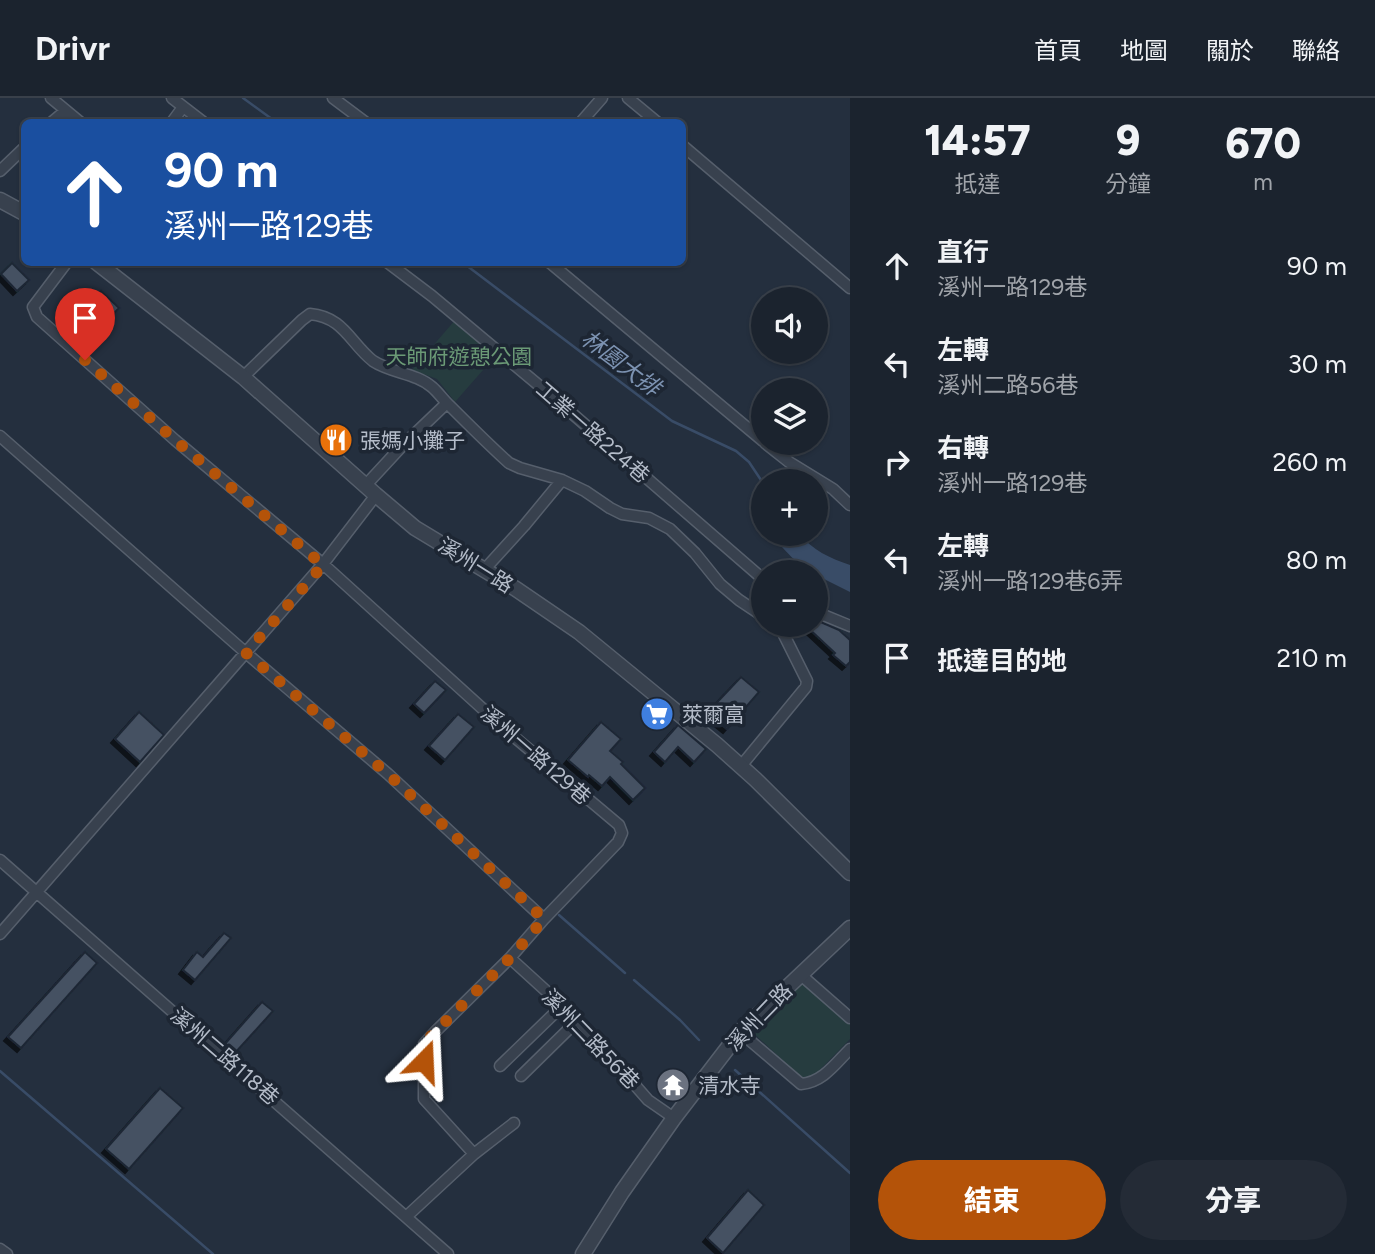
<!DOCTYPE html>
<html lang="zh-TW">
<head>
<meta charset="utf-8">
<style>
	:root { --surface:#1b232e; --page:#242b36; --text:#f1f3f6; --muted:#a0a4aa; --line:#39404a; --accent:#b45309 }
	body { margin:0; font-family:Figtree,"Noto Sans TC",sans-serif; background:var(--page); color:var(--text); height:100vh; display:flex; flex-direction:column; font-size:26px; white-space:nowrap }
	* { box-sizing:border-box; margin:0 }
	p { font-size:23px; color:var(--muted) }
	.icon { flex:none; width:38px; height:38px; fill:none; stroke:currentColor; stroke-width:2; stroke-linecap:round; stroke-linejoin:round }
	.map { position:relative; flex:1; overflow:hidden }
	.details { display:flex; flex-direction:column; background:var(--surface); width:525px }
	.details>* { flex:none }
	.guide { position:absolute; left:21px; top:21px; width:665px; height:147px; border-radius:10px; box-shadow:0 2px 5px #0004,0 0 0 2px var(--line); background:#1a4fa0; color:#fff; overflow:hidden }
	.controls { position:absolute; left:751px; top:189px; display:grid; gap:14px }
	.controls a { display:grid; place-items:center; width:77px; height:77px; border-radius:50%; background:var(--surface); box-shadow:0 2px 5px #0004,0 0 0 2px var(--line); font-size:35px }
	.pin { position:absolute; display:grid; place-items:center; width:60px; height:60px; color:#fff; margin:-72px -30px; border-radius:50% 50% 50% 0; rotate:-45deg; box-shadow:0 0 7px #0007 }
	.pin .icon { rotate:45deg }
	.me { position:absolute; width:77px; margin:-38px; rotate:21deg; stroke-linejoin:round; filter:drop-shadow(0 0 5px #0008) }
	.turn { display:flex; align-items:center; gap:24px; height:147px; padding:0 28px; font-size:32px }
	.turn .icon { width:91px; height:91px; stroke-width:2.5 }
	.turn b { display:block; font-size:49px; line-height:60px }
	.eta { display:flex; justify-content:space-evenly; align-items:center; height:119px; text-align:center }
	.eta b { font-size:42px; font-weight:800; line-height:49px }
	.button { display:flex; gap:14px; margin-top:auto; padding:14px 28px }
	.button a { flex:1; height:80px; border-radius:42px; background:var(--accent); color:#fff; font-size:28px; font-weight:800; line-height:80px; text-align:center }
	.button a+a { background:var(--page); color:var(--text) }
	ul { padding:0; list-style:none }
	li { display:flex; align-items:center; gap:21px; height:98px; padding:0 28px }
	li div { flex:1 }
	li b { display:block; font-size:26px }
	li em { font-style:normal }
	header { display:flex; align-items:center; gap:42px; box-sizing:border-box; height:98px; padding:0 35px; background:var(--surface); border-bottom:2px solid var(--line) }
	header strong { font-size:33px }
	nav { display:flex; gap:38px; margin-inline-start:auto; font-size:24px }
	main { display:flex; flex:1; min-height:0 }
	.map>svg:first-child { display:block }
	.green { fill:#263c3f }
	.water { fill:#394c67 }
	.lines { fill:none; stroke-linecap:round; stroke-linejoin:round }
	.stream { stroke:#394c67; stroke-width:2.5 }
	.building { fill:#455162; stroke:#1f2835; stroke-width:2; filter:url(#shadow) }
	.minor-casing { stroke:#565f6c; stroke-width:13 }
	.tertiary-casing { stroke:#565f6c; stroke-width:17 }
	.minor { stroke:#38414e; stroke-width:10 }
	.tertiary { stroke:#38414e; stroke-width:14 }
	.route { stroke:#b45309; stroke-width:12; stroke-dasharray:0 21.6 }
	.labels { text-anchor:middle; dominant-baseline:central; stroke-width:7; stroke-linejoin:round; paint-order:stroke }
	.park-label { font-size:21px; fill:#6b9a76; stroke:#1d2633 }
	.street-label { font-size:21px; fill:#b4bcc9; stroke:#1d2633 }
	.poi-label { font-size:21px; fill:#b4bcc9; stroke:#1d2633; text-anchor:start }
	.water-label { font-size:23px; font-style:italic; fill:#7c92b1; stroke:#1d2633 }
</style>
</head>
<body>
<header>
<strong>Drivr</strong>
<nav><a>首頁</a><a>地圖</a><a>關於</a><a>聯絡</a></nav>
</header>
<main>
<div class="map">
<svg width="850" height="1156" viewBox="0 0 850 1156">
	<defs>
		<filter id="shadow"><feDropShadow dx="-4" dy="4" stdDeviation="0" flood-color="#0009"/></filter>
	</defs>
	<rect width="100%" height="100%" fill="#242f3e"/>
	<path class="green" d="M456 221 498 255 455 304 437 281 412 272Z
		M801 878 850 925V941L807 985 748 930Z"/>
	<path class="water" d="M772 436H799C813 452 829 460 850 467V494L816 477V474C802 473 780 448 772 436Z"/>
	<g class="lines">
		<path class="stream" d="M243 0 276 24
			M462 164 672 323 736 353 749 364 763 385
			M559 817 625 875
			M634 882 680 922 699 942
			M735 972 850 1075
			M0 973 213 1156"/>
	</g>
	<path class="building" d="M12 165 29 182 17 193 1 176Z
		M101 193 119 210 96 234 78 218Z
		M816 522 839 532 850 542V564L846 568 833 557 835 555 805 527H816Z
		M741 579 759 594 727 631 707 615Z
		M435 583 446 592 424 615 414 606Z
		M139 614 164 637 140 664 115 641Z
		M458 616 474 629 445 662 429 648Z
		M601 624 621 641 610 653 623 664 621 666 645 690 633 702 610 679 602 688 589 677 588 679 568 662Z
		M678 627 706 651 694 664 678 649 665 664 654 654Z
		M224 835 231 840 195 882 183 872 197 854 203 859Z
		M85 854 97 865 21 950 8 939Z
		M262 904 273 913 234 956 224 947Z
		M160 990 183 1010 129 1071 106 1051Z
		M748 1092 764 1107 723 1155 707 1140Z"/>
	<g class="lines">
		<defs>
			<path id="minor" d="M51 0 80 24
				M172 0 203 24
				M333 0 365 24
				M628 0 657 24
				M52 24 65 13
				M172 24 183 9
				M581 24 602 0
				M682 47 850 190
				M0 73 24 50
				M67 164 33 209 37 219 175 342 323 466 506 632 619 727 622 735 618 744 544 821 510 860 436 933 424 946V1001L474 1056
				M387 164 432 198 560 305 763 481
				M549 164 763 343
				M243 279 302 222 310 216C344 219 350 245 373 263 391 275 416 275 432 289 439 295 444 303 451 309 470 328 489 347 509 365L520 370 562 382 585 393 610 410 622 416 649 420 670 431 695 455 720 486 739 502 763 518
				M0 338 246 555 388 676 544 821
				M765 345 789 364 833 391 850 407
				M365 388 402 348 447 305
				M484 472 524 428 562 382
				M816 514 850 528
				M741 668 806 589 807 583 781 531 783 527
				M0 762 448 1156
				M0 836 323 466 376 397
				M510 860 578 922 648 1002 674 1020
				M801 877 850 920
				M740 934 801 986C823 984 835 966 850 951
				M500 968 563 907
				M521 978 578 922
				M407 1118 474 1056 514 1025
				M0 1151 7 1156"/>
			<path id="tertiary" d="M0 102 24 115
				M96 164 243 279 376 397 415 430 516 491 579 534 717 647 755 681 850 775
				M583 1156 622 1094 674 1020 740 934 850 830"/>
		</defs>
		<use href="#minor" class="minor-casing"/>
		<use href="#tertiary" class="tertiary-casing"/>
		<use href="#minor" class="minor"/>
		<use href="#tertiary" class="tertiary"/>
	</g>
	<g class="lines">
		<path class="route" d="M85 262 175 342 323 467 246 555 388 676 544 821 510 860 436 933 424 946V963"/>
	</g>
	<defs>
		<symbol id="restaurant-disc" viewBox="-11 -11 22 22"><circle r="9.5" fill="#e8710a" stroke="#1d2633"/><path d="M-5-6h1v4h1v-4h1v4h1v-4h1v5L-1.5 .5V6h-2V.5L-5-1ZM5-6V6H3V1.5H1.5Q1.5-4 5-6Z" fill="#fff"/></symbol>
		<symbol id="supermarket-disc" viewBox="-11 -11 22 22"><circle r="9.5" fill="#3f7fe0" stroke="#1d2633"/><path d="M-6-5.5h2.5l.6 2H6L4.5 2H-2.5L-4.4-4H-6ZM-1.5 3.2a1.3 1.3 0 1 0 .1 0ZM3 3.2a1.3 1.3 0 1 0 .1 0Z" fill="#fff"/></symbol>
		<symbol id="temple-disc" viewBox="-11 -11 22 22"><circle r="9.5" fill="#6b7280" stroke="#1d2633"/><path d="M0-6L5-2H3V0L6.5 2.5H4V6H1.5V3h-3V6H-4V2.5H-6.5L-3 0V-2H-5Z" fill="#fff"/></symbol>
	</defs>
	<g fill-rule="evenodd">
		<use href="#restaurant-disc" x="317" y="323" width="38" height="38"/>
		<use href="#supermarket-disc" x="638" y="597" width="38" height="38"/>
		<use href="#temple-disc" x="654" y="968" width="38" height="38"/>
	</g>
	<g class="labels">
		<g class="park-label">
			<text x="459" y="258">天師府遊憩公園</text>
		</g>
		<g class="street-label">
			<text transform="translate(593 334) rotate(41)">工業一路224巷</text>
			<text transform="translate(476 467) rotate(32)">溪州一路</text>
			<text transform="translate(536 657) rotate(41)">溪州一路129巷</text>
			<text transform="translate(759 919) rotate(-46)">溪州二路</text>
			<text transform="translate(591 941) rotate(46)">溪州二路56巷</text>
			<text transform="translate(225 958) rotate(41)">溪州二路118巷</text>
		</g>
		<g class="poi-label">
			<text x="360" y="342">張媽小攤子</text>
			<text x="682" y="616">萊爾富</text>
			<text x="698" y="987">清水寺</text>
		</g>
		<g class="water-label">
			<text transform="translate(621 265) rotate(37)">林園大排</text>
		</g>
	</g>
</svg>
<div class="controls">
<a><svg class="icon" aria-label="sound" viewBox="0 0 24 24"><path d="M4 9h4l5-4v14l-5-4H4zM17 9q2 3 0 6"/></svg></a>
<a><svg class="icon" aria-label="layers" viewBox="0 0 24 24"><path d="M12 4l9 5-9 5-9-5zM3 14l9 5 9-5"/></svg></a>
<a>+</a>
<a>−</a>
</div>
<div class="pin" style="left:85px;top:262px;background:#d93025"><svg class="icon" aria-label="arrive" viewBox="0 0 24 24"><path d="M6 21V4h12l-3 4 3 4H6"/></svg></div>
<svg class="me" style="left:424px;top:963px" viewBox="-20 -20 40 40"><path d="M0-17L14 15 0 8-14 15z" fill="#b45309" stroke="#fff" stroke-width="4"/></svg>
<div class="guide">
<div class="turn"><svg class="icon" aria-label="ahead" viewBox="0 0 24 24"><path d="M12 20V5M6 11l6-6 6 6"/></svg><div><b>90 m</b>溪州一路129巷</div></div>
</div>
</div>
<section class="details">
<div class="eta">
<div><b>14:57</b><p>抵達</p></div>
<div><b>9</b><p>分鐘</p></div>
<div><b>670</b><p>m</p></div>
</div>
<ul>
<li><svg class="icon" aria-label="ahead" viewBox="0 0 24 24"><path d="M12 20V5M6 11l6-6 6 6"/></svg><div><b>直行</b><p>溪州一路129巷</p></div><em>90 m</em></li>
<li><svg class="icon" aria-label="left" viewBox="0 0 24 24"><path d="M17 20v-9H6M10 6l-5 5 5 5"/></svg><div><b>左轉</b><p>溪州二路56巷</p></div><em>30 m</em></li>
<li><svg class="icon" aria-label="right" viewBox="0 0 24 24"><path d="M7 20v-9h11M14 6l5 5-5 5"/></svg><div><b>右轉</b><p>溪州一路129巷</p></div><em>260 m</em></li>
<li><svg class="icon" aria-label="left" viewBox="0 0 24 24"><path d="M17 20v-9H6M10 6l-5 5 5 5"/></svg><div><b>左轉</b><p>溪州一路129巷6弄</p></div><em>80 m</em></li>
<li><svg class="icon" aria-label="arrive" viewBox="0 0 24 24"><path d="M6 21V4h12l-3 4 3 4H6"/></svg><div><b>抵達目的地</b></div><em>210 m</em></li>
</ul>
<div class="button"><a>結束</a><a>分享</a></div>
</section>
</main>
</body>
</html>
